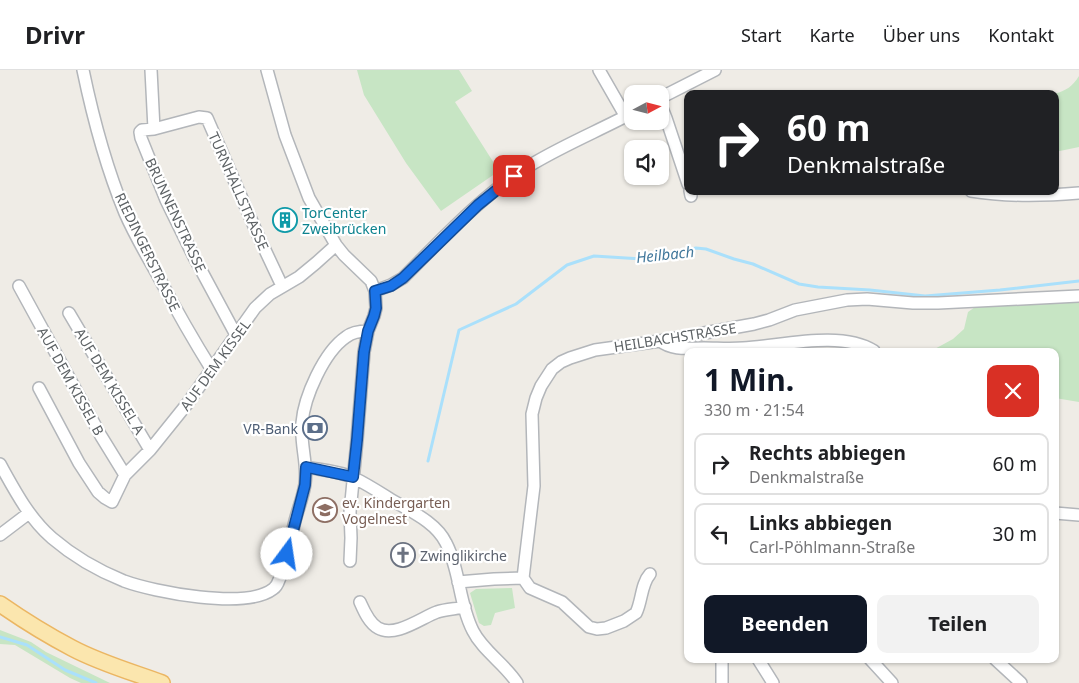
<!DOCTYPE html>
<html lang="de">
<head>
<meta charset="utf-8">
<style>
	:root { --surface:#fff; --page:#f2f2f2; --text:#202124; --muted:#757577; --line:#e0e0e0; --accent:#111827 }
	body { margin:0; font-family:"Noto Sans",sans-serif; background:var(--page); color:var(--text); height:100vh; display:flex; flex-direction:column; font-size:19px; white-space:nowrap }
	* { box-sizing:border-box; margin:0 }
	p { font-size:16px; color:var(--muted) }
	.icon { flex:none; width:28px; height:28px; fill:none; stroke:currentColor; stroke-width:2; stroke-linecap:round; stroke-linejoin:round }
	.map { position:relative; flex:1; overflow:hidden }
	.side { position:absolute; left:684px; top:278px; width:375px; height:315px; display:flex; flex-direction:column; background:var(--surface); border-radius:10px; box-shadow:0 1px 4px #0004 }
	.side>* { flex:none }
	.guide { position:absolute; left:684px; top:20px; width:375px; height:105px; border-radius:10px; box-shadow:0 1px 4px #0004; background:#202124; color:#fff; overflow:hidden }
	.needle { width:32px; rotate:83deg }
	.fabs { position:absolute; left:624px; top:15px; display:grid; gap:10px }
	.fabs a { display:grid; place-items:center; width:45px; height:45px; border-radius:10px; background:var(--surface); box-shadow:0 1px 4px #0004; font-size:25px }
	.pin { position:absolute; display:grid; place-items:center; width:42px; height:42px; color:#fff; margin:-21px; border-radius:10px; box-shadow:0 2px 8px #0006 }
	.me { position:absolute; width:55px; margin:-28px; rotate:14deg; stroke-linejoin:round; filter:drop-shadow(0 0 4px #0008) }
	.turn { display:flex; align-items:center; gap:18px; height:105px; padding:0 20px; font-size:22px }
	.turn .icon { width:65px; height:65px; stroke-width:2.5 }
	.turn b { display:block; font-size:35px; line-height:42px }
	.round { display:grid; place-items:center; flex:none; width:52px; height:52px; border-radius:10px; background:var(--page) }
	.overview { display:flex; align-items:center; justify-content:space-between; height:85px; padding:0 20px }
	h1 { font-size:30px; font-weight:700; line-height:38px; color:var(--accent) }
	.cta { display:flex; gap:10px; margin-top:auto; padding:10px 20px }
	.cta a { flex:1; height:58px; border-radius:10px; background:var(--accent); color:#fff; font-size:20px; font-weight:700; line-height:58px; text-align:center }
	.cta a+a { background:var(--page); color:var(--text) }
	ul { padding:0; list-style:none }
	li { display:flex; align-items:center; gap:15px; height:62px; margin:0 10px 8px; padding:0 10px; border:2px solid var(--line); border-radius:10px }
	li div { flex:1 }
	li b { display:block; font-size:19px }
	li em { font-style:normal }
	header { display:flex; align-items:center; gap:30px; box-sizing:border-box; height:70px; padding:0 25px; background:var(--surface); border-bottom:1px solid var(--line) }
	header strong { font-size:24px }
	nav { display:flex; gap:28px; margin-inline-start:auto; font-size:18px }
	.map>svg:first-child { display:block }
	.education { fill:#e2ddd7 }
	.green { fill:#c7e5c4 }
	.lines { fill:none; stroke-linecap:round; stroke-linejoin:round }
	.stream { stroke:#aae0fb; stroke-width:3 }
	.minor-casing { stroke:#b3b6ba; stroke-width:14 }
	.major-casing { stroke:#ebb663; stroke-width:18 }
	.minor { stroke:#fff; stroke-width:11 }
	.major { stroke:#fbe6ae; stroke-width:15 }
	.route-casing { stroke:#114b97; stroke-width:12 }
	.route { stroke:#1a73e8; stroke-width:9 }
	.labels { text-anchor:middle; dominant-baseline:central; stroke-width:4.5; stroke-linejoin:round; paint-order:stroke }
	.street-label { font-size:14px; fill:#5d6265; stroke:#fff }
	.culture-label { font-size:14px; fill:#0d838f; stroke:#fff; text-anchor:start }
	.service-label { font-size:14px; fill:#4e5e75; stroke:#fff; text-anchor:end }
	.education-label { font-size:14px; fill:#785e54; stroke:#fff; text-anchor:start }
	.worship-label { font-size:14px; fill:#5b616d; stroke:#fff; text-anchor:start }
	.water-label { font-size:15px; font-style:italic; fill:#40779b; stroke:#fff }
</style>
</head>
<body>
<header>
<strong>Drivr</strong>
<nav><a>Start</a><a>Karte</a><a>Über uns</a><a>Kontakt</a></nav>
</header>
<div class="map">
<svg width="1079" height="613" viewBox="0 0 1079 613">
	<rect width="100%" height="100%" fill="#efece6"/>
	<path class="education" d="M318 428 336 431 333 451 322 449 321 451 315 450 316 440 313 439 314 434 317 435Z"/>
	<path class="green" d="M357 0H459L472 21 455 32 499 101 441 141 406 93 364 25Z
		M1079 6V77L1055 82 1054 24C1066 21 1073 16 1079 6Z
		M1079 221V332L1055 328V281H931L953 269 964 259 968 242 978 235Z
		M512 518 515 538 495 543 491 555 484 556 479 553 470 523 476 519Z
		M0 560 31 572 46 582 110 613H81L70 608 15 575 0 574Z"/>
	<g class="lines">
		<path class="stream" d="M428 391 459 260 516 234 567 195 594 186 642 189 660 187 696 178 706 179 734 189 753 194 799 214 818 217 870 220 925 226 1000 220 1079 211
			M0 567 27 575 65 600 96 613"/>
		<defs>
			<path id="minor" d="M83 0C93 48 106 97 125 143 134 164 146 184 157 204 174 236 192 268 212 300
				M151 0 154 59
				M267 0 285 65 309 128 336 175 344 185 371 211 375 221 376 238 374 246 368 261 364 282 357 370 350 442 351 468 350 491
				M599 0 626 47
				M660 28 715 0
				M660 33 666 48 688 114
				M690 121 691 126
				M971 121C1007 127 1043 126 1079 123
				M19 216 101 366 125 405
				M375 221 391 215 403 208C442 169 486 121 534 93 566 74 600 60 632 43
				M69 243 150 380
				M236 265 194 187 166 130 141 68 140 62 142 60 154 59 199 47 207 48 257 163 282 216
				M660 271C673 281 689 278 704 278 717 278 730 279 743 278 781 276 841 260 874 281
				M39 318 79 393 98 422 105 428 112 432 125 405 150 380 187 334 255 238 270 224 299 207 316 193 336 175
				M0 394C15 421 29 448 52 468 73 486 99 501 124 511 154 522 246 540 273 519 276 517 278 513 279 510 287 491 290 471 295 451 298 439 303 427 305 414 308 394 300 374 302 353 304 327 324 282 346 267 352 262 360 261 368 261
				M306 397C321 400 340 401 354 408 367 414 379 422 390 429 410 441 436 452 446 473 460 500 459 534 473 561 483 581 505 594 517 613
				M1055 443 1079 445
				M0 465 29 443
				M523 508 534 416 532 344 536 328 541 316 552 299 561 292 570 288 595 280 660 271 754 254 769 250 795 240 847 230 867 229 913 233H938L1079 226
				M523 508 530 518 562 532 589 557 597 559 606 558 624 551 636 543C642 531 641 514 650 504
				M458 512 494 509 523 508
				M360 532C364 541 369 553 378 558 395 568 421 548 437 542 446 539 456 539 465 537
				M758 589 773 613
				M870 589 892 613
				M995 589 1021 613
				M722 613V589"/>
			<path id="major" d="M0 534C23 550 47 565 72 578 100 593 132 602 162 613"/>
		</defs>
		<use href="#minor" class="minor-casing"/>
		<use href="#major" class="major-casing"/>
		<use href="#minor" class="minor"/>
		<use href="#major" class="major"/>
	</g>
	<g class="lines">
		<defs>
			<path id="route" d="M287 484 305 415 306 397 353 407 357 370 364 282 368 261 374 246 376 238 375 221 391 216 403 208 478 135 514 106"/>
		</defs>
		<use href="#route" class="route-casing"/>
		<use href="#route" class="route"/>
	</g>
	<defs>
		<symbol id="building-ring" viewBox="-11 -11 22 22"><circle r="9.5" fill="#fff" stroke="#0f9aa8" stroke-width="1.5"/><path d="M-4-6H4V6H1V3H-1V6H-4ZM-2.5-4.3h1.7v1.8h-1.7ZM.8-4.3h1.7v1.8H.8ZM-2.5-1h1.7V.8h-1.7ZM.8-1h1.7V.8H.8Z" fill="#0f9aa8"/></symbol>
		<symbol id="bank-ring" viewBox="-11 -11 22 22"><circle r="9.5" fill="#fff" stroke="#5c6f8a" stroke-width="1.5"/><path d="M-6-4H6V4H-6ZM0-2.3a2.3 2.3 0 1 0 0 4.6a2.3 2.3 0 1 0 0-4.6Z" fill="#5c6f8a"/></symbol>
		<symbol id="school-ring" viewBox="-11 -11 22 22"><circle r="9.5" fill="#fff" stroke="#8d6e63" stroke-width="1.5"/><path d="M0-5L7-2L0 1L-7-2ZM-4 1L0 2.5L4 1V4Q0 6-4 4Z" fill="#8d6e63"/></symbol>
		<symbol id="church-ring" viewBox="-11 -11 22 22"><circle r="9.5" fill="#fff" stroke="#6b7280" stroke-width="1.5"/><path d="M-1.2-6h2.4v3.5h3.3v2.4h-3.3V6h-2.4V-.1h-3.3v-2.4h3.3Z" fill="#6b7280"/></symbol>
	</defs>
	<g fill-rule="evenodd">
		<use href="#building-ring" x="271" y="136" width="28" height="28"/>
		<use href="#bank-ring" x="301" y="344" width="28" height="28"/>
		<use href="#school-ring" x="311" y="426" width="28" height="28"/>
		<use href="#church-ring" x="389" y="471" width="28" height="28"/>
	</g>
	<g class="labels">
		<g class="street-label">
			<text transform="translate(239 121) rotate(66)">TURNHALLSTRASSE</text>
			<text transform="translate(176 145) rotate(65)">BRUNNENSTRASSE</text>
			<text transform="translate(148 182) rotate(64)">RIEDINGERSTRASSE</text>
			<text transform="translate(675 267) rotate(-9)">HEILBACHSTRASSE</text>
			<text transform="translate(215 295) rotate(-54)">AUF DEM KISSEL</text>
			<text transform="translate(71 311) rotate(61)">AUF DEM KISSEL B</text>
			<text transform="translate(110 311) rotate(59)">AUF DEM KISSEL A</text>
		</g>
		<g class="culture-label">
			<text x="302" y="142">TorCenter<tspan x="302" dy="16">Zweibrücken</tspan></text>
		</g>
		<g class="service-label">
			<text x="298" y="358">VR-Bank</text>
		</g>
		<g class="education-label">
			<text x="342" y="432">ev. Kindergarten<tspan x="342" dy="16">Vogelnest</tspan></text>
		</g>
		<g class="worship-label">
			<text x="420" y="485">Zwinglikirche</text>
		</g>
		<g class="water-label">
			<text transform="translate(665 184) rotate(-6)">Heilbach</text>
		</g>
	</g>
</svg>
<div class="fabs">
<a><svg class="needle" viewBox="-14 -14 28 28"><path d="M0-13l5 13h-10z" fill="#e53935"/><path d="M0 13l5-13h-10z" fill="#757577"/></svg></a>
<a><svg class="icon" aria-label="sound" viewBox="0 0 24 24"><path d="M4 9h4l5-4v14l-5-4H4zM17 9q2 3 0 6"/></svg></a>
</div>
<div class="pin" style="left:514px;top:106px;background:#d93025"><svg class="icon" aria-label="arrive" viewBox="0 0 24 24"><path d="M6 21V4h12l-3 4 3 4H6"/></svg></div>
<svg class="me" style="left:287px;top:484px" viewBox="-20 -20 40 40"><circle r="19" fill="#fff"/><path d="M0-13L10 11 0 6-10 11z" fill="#1a73e8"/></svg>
<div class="guide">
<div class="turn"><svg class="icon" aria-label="right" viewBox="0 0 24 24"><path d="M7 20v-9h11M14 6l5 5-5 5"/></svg><div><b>60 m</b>Denkmalstraße</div></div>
</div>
<section class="side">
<div class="overview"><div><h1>1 Min.</h1><p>330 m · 21:54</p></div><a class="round" style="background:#d93025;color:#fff"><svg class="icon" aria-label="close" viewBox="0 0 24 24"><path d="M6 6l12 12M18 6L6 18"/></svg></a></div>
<ul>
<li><svg class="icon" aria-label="right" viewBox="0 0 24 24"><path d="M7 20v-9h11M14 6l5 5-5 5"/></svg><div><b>Rechts abbiegen</b><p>Denkmalstraße</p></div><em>60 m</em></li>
<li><svg class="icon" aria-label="left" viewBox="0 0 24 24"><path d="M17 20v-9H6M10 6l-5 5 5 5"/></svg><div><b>Links abbiegen</b><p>Carl-Pöhlmann-Straße</p></div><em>30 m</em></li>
</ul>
<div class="cta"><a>Beenden</a><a>Teilen</a></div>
</section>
</div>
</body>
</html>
